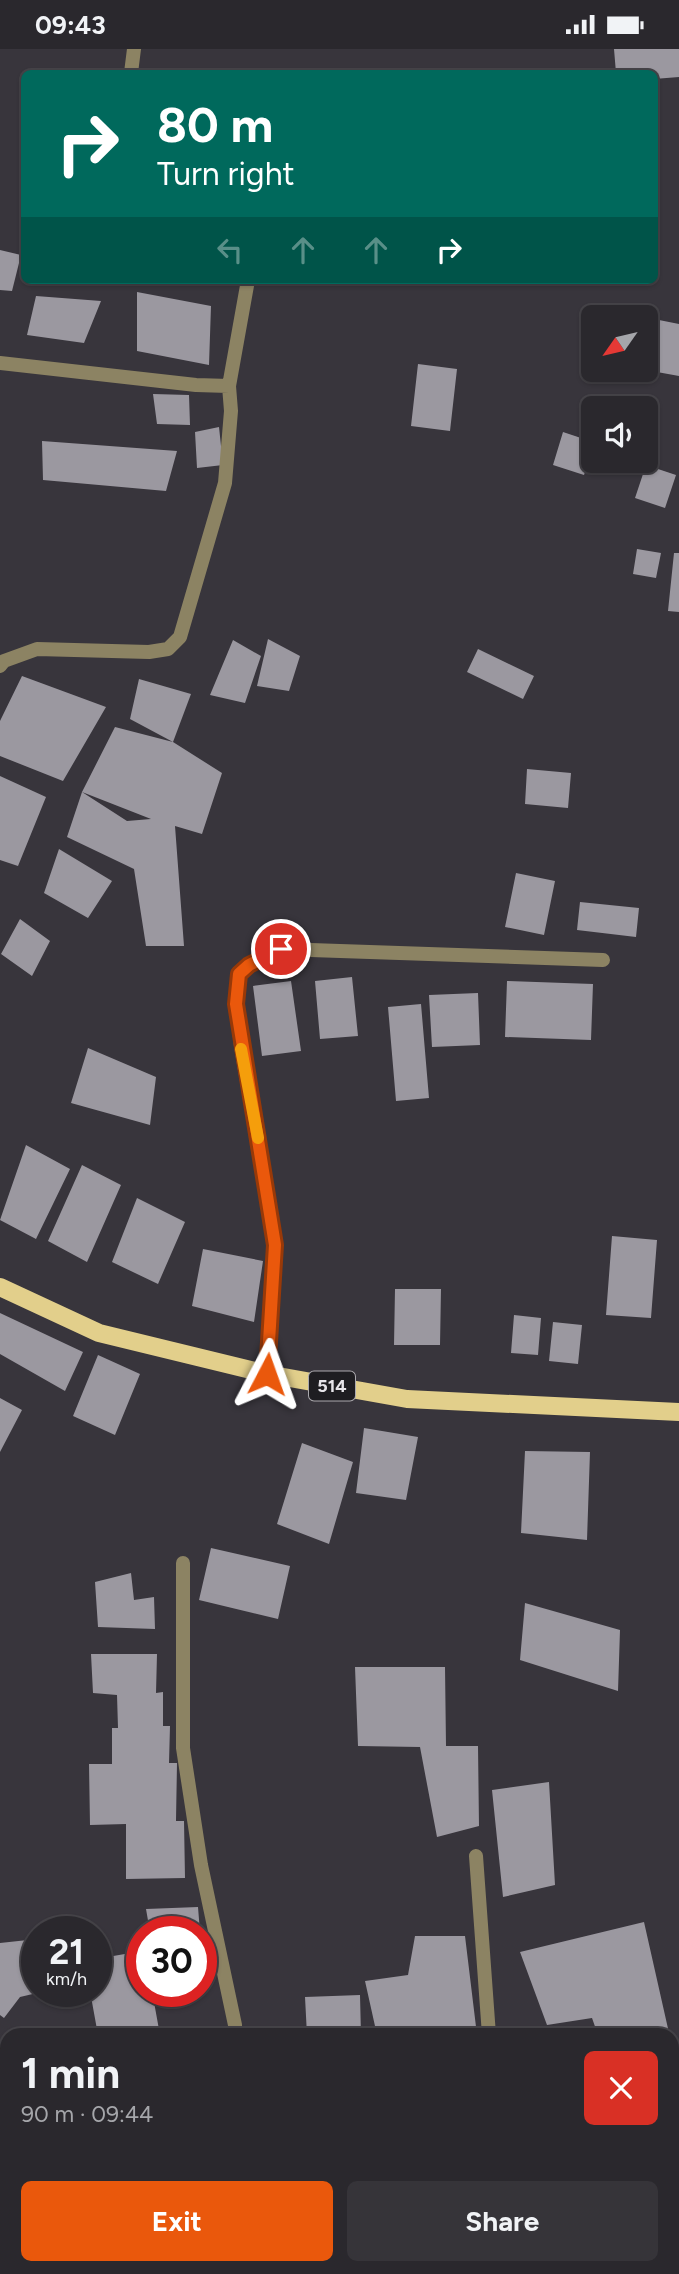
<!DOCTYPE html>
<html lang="en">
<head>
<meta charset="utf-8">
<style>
	:root { --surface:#2a282d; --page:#363439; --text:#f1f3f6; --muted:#a5a6aa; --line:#464449; --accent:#ea580c }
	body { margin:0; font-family:Figtree,sans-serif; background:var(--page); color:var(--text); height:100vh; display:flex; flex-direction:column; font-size:26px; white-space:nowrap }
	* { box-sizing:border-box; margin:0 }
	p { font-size:23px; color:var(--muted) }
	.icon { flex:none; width:38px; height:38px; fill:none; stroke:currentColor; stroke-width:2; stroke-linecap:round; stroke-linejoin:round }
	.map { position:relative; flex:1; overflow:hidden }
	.details { position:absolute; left:0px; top:1979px; width:679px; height:247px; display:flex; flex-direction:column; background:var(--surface); border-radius:21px 21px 0 0; box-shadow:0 2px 5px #0004,0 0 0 2px var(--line) }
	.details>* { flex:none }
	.banner { position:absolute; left:21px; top:21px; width:637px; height:214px; border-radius:10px; box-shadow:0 2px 5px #0004,0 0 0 2px var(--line); background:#00695c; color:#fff; overflow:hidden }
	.needle { width:46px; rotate:236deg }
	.fabs { position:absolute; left:581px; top:256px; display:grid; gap:14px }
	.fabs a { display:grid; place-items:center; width:77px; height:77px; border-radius:10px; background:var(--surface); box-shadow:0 2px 5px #0004,0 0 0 2px var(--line); font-size:35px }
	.speed { position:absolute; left:21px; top:1867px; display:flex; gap:14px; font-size:35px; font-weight:700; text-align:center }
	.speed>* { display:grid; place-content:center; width:91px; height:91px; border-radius:50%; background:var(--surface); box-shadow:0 2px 5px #0004,0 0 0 2px var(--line); line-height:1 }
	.speed small { font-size:18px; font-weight:400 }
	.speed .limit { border:10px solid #d22; background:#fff; color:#111 }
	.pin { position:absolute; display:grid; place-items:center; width:60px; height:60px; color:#fff; margin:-30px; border:4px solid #fff; border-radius:50%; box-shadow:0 2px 7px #0007 }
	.me { position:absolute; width:77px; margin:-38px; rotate:4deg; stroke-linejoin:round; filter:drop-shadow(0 0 5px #0008) }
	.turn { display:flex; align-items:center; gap:24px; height:147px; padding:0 21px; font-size:32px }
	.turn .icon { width:91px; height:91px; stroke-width:2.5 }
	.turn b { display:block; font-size:49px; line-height:60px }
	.lanes { display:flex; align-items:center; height:66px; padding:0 21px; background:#0003; justify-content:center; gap:35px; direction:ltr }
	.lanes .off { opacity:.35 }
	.round { display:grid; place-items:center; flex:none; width:74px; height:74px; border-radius:10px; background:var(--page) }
	.headline { display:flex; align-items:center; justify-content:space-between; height:119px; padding:0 21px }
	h1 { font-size:42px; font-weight:700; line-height:52px }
	.cta { display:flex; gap:14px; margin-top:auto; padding:14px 21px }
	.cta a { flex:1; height:80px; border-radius:10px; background:var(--accent); color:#fff; font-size:28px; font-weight:700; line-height:80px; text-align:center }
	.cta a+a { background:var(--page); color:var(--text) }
	.status { display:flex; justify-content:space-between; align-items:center; height:49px; padding:0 35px; background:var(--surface); direction:ltr }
	.status svg { height:19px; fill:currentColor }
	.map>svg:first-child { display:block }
	.building { fill:#9b98a0 }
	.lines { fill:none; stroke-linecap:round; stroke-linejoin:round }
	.minor { stroke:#8c8363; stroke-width:14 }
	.primary { stroke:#e2cf8b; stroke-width:18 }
	.route-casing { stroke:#983908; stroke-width:18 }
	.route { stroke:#ea580c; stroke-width:12 }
	.slow { stroke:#f59e0b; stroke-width:12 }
	.labels { text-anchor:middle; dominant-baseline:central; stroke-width:7; stroke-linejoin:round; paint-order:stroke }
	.shield { fill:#1e1d21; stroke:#aba9ae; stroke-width:2 }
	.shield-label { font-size:18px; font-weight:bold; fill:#e7e5ea }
</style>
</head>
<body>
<div class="status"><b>09:43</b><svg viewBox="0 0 49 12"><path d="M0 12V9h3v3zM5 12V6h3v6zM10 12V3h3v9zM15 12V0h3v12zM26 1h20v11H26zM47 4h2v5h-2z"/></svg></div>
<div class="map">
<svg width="679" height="2225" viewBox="0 0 679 2225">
	<rect width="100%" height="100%" fill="#38353c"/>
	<path class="building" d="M614 0H679V28L654 30V24H616Z
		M0 201 21 206 12 242 0 241Z
		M137 243 211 257 209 316 137 302Z
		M36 247 101 252 84 294 27 286Z
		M654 270 679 275V327L646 321Z
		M418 315 457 320 450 382 411 377Z
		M153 345 189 346 190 376 157 375Z
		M219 378 223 416 197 419 195 383Z
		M563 383 593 393V400L584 426 553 416Z
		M42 392 177 402 166 442 43 431Z
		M646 416 676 426 665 459 635 449Z
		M637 500 661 504 656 529 633 525Z
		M674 504H679V563L668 562Z
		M268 590 300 607 289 642 257 637Z
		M233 591 261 607 245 654 210 646Z
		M478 600 534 627 523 650 467 623Z
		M22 627 106 658 63 732 0 707V672Z
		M139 630 191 645 173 693 222 724 202 785 175 777 184 897H146L134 820 67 788 82 743 127 772 151 770 82 743 115 678 173 693 130 670Z
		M527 720 571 724 568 759 525 755Z
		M0 727 46 748 18 817 0 811Z
		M59 800 112 832 88 869 44 844Z
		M516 824 555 832 544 886 505 878Z
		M580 853 639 859 636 888 577 881Z
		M20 870 50 892 32 927 1 905Z
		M352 928 358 987 320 990 315 932Z
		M291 932 301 1002 262 1007 253 937Z
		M507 932 593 935 591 991 505 988Z
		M478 944 480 996 432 998 429 946Z
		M421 955 429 1049 396 1052 388 958Z
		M88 999 156 1028 150 1076 71 1054Z
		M26 1096 70 1120 36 1190 0 1171Z
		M82 1116 121 1136 87 1213 48 1192Z
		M137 1149 185 1173 158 1235 112 1213Z
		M612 1187 657 1191 651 1269 606 1266Z
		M203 1200 263 1212 254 1273 192 1257Z
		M395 1240H441L440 1296H394Z
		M0 1264 83 1303 65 1342 0 1305Z
		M514 1266 541 1269 538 1306 511 1304Z
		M553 1273 582 1276 578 1315 549 1312Z
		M98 1306 140 1325 115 1386 73 1367Z
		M0 1349 22 1361 0 1403Z
		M364 1379 418 1388 406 1451 356 1444Z
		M302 1394 353 1413 329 1495 277 1475Z
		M525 1402 590 1403 587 1491 521 1484Z
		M211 1499 290 1517 278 1570 199 1551Z
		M131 1524 134 1551 154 1548 155 1580 98 1578 95 1533Z
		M525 1554 620 1581 618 1642 520 1611Z
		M91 1605H157L156 1644 163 1643V1677H170L169 1714H177L176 1772H184L185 1829 126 1830V1775L90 1776 89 1715H112V1679H118L117 1646 93 1644Z
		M355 1618H445L446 1697H478L479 1777 437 1788 420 1698 358 1697Z
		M549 1733 555 1836 503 1848 492 1741Z
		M198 1858 200 1883H150L146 1860Z
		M644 1873 669 1984 598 1986 592 1969 547 1976 520 1903Z
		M415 1887H465L477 1986H377L365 1932 408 1926Z
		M37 1890V1944L20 1948 4 1969 0 1966V1894Z
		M142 1902V1942H152L160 1986H98L90 1942H96V1910Z
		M49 1942H72L65 1953Z
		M360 1946 361 1986H307L305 1948Z
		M287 2219H357L358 2225H288Z
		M420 2219H519V2225H434V2222L420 2221Z
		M595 2219H646V2225H594Z"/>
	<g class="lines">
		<path class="minor" d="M131 24 134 0
			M0 314 196 336 229 337 231 362 225 434 180 588 168 600 149 603 37 600 4 612 0 617
			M229 337 248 231
			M267 1325 275 1196 241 997 236 955 239 925 249 916 281 900 603 911
			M183 1514V1699L201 1816 235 1976V1986
			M476 1807 489 1986
			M672 2031 679 2030
			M0 2082 7 2081"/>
		<path class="primary" d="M0 1238 99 1284 267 1325 407 1350 679 1363"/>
	</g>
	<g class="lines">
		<defs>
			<path id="route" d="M267 1325 275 1196 236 955 239 925 249 916 281 900"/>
		</defs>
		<use href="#route" class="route-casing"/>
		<use href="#route" class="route"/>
		<path class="slow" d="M241 1000 258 1089"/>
	</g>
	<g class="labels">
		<rect class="shield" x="309" y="1322.5" width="46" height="29" rx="5"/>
		<g class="shield-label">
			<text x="332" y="1337">514</text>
		</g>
	</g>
</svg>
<div class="fabs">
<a><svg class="needle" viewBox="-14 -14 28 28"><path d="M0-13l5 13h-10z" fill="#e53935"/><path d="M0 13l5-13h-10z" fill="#a5a6aa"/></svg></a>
<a><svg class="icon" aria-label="sound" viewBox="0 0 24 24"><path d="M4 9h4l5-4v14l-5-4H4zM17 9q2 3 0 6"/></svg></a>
</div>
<div class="speed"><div>21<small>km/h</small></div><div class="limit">30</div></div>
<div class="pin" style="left:281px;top:900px;background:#d93025"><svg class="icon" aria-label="arrive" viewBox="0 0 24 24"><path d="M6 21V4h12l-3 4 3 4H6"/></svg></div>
<svg class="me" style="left:267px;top:1325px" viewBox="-20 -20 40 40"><path d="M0-17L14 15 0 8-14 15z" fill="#ea580c" stroke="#fff" stroke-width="4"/></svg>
<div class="banner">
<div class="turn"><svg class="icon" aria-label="right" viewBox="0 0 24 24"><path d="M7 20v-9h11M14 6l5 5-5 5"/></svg><div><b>80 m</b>Turn right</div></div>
<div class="lanes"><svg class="icon off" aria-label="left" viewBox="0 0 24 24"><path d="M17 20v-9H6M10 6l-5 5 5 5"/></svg><svg class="icon off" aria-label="ahead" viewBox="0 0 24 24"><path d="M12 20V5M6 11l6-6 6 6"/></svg><svg class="icon off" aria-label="ahead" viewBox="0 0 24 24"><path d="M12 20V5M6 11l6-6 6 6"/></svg><svg class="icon" aria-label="right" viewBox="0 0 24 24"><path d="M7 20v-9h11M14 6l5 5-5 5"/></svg></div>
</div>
<section class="details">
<div class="headline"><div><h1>1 min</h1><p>90 m · 09:44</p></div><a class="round" style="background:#d93025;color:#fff"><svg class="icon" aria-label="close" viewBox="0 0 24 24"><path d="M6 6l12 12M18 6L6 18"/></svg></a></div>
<div class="cta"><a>Exit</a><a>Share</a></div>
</section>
</div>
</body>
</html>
